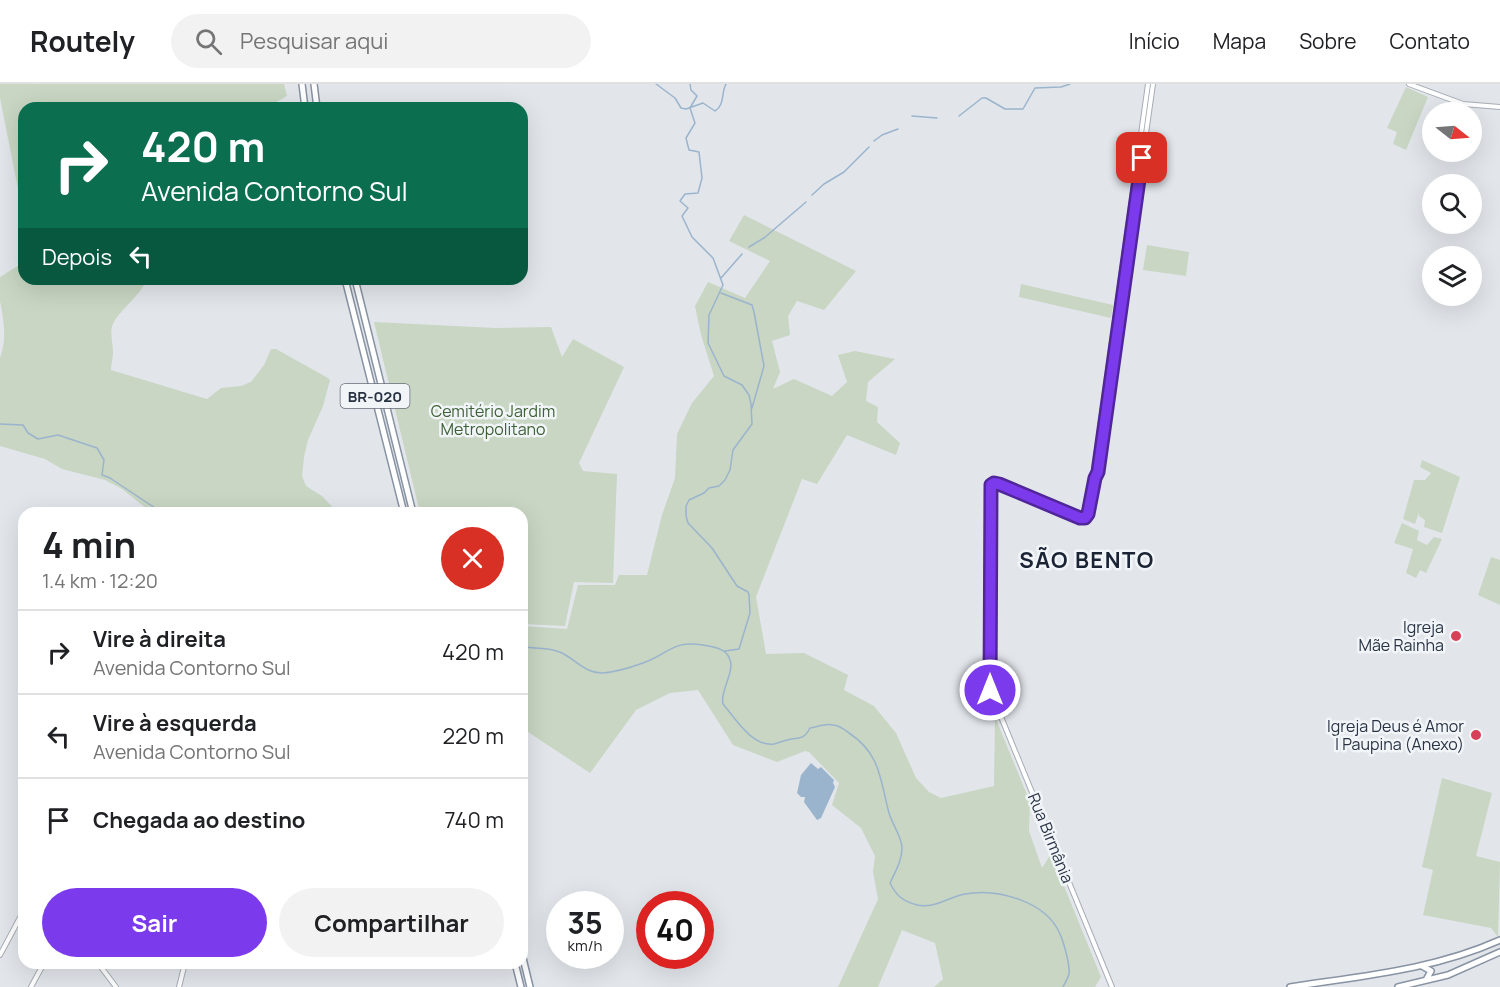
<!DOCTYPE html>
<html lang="pt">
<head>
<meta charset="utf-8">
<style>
	:root { --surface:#fff; --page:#f2f2f2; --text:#202124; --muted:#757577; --line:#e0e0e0; --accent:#7c3aed }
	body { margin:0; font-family:Manrope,sans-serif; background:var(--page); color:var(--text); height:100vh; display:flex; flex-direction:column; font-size:22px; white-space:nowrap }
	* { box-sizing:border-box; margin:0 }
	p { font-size:20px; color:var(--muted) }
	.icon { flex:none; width:33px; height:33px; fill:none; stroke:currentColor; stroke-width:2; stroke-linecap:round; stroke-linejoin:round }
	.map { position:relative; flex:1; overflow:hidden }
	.drawer { position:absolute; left:18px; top:423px; width:510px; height:462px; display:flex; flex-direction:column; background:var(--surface); border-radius:18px; box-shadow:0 6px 24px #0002 }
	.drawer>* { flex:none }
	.guide { position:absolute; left:18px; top:18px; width:510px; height:183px; border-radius:18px; box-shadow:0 6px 24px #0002; background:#0b6e4f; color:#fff; overflow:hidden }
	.needle { width:39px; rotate:107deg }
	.controls { position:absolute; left:1422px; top:18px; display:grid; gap:12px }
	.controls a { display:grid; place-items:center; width:60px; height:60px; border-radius:50%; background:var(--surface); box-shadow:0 6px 24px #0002; font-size:30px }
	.speed { position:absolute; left:546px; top:807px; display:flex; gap:12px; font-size:30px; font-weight:700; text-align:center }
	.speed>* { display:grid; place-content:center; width:78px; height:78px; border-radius:50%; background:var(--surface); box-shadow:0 6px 24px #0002; line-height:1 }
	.speed small { font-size:15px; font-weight:400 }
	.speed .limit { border:9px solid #d22; background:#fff; color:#111 }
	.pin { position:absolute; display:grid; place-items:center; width:51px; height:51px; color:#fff; margin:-26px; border-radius:12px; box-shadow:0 3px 9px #0006 }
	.me { position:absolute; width:66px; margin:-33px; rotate:0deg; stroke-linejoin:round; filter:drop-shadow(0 0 4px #0008) }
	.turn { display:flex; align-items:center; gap:21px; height:126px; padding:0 24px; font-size:27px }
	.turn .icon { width:78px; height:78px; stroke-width:2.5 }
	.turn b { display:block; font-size:42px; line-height:51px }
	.then { display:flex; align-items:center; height:57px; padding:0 24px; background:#0003; gap:12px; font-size:22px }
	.round { display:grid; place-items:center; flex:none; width:63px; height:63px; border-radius:32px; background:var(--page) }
	.overview { display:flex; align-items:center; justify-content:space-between; height:102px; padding:0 24px }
	h1 { font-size:36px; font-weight:700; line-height:45px }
	.button { display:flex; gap:12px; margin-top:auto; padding:12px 24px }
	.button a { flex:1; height:69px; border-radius:36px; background:var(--accent); color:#fff; font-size:24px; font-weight:700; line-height:69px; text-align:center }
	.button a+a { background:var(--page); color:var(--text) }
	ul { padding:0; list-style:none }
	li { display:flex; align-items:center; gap:18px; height:84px; padding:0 24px; border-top:2px solid var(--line) }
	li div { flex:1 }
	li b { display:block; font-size:22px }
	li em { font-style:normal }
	header { display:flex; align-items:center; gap:36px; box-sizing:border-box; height:84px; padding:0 30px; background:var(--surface); border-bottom:2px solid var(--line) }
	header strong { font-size:28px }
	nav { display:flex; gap:33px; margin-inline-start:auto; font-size:21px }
	.search { width:420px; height:54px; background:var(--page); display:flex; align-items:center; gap:15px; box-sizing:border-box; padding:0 21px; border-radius:33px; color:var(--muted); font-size:22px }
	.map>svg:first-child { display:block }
	.green { fill:#c8d6c3 }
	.water { fill:#9bb4cd }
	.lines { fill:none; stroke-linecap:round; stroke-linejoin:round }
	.stream { stroke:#9bb4cd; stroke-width:1.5 }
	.secondary-casing { stroke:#a7adb6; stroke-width:6 }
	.highway-casing { stroke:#8893a3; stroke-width:8 }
	.secondary { stroke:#fff; stroke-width:4 }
	.highway { stroke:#fff; stroke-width:5 }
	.route-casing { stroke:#51269a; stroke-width:15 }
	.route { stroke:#7c3aed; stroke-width:10 }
	.poi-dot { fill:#d64158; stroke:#f2f5f8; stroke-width:2 }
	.labels { text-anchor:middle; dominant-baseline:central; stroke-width:5; stroke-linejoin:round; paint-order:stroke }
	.shield { fill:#f2f5f8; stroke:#656d7a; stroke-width:1.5 }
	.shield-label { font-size:15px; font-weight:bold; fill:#293344 }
	.park-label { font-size:16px; fill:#3e6135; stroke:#f2f5f8 }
	.poi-label { font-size:16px; fill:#293344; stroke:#f2f5f8; text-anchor:end }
	.street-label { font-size:16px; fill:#293344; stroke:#f2f5f8 }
	.district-label { font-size:22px; font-weight:bold; letter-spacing:1.5px; fill:#1b2435; stroke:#f2f5f8 }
</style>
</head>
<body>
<header>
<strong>Routely</strong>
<div class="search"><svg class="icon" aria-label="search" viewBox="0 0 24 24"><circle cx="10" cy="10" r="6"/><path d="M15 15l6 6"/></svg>Pesquisar aqui</div>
<nav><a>Início</a><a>Mapa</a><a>Sobre</a><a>Contato</a></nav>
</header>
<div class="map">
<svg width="1500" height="903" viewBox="0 0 1500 903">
	<rect width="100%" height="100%" fill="#e2e6eb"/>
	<path class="green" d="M0 0H284L287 12 266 24H24V135L0 14Z
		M1406 3 1428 13 1406 66 1393 60 1397 48 1387 44Z
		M744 131 856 187 824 226 797 217 788 232 790 251 772 257 780 288 773 305 794 295 832 312 847 298 838 271 855 267 895 275 868 298 866 317 878 323 877 338 900 359 896 371 847 351 817 400 802 395 756 513 766 570 804 569 848 591 844 606 874 622 896 649 916 694 929 708 941 714 994 702 995 633 1030 718 1029 747 1042 784 1051 770 1101 893 1095 903H934L943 895 935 859 902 846 878 903H838L878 815 873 788 875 772 861 744 832 721 839 699 809 668 805 667 777 678 733 661 698 606 670 609 636 626 590 689 522 644V542L567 545 578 501H615L619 491H647L662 431 675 394 677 350 692 319 714 292 701 251 695 222 708 198 745 214 770 177 729 157Z
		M1147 161 1189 168 1186 192 1143 186Z
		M24 178V195H147C140 212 125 221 115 236 108 247 113 256 113 268 113 274 111 281 111 286L207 315 221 304 241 302 251 298 264 281 271 265H276L328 294 330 296 323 322 308 356 304 373 302 392 306 402 322 412 338 429H152L122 405 105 396 62 385 45 375 0 362V274C7 255 4 237 0 217 0 210 0 201 0 193Z
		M1021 200 1113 221 1111 234 1019 213Z
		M374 238 495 244 551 243 562 273 573 255 624 283 579 379 583 387 617 390 613 499 574 498 565 542 522 540V429H420Z
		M1422 376 1460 393 1442 449 1424 443 1425 436 1419 432V428L1415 440 1403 435 1414 396H1425L1431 389 1420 383Z
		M1402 439 1419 447 1417 456 1427 461 1434 453 1442 455 1426 489 1420 486 1416 494 1406 489 1413 465 1394 459Z
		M1491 473 1500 476V521L1478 511Z
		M1442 694 1492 709 1476 772 1500 778 1498 853 1491 844 1423 831 1433 786 1422 783Z"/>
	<path class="water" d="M811 679 818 685 821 683 834 696 833 699 835 703 821 734 817 736 804 718 805 713H801L797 709 801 691Z"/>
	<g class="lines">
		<path class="stream" d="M656 0 675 14 681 24 686 25 703 19 715 27C725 21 721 9 726 0
			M690 0 691 6 697 12 690 24 695 39 686 54 689 66 699 68 702 94 698 109 685 110 680 117 688 124 682 132 692 153 713 174 723 201 709 231 708 259 724 292 742 301 749 311 751 320 752 340 733 366 730 386 725 396 719 402 709 404 704 409 689 416 686 422V432L688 439 712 464 737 502 748 508 749 511 750 529 739 565 725 567
			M912 32 937 34
			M959 32 982 14H986L1005 25H1023L1035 4 1061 3 1070 0
			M874 57 882 51 898 45
			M812 111 824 100 844 88 869 63
			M749 163 764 154 806 118
			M721 194 742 170
			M721 209 752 221 754 228 764 282 752 324
			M0 340 23 341 28 349 38 355 58 351 97 364 104 376 102 391 110 394 155 424 166 429
			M522 562C537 566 547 562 562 569 576 576 586 590 603 589 615 588 632 583 643 579 669 570 672 556 703 561 710 562 719 563 725 568 741 583 719 604 723 620 735 634 752 663 774 660 778 659 783 657 787 656 799 653 804 656 810 644 817 643 826 639 833 641 839 641 845 646 849 649 881 670 880 696 889 729 892 740 902 753 902 764 902 777 895 788 890 799 896 811 902 817 917 821 935 825 948 813 965 810 997 804 1046 817 1060 850 1064 859 1070 881 1069 890 1068 894 1065 899 1063 903"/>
		<defs>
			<path id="secondary" d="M1409 0 1463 20 1500 23
				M1095 394 1094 387 1148 0
				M0 871 24 826
				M98 879 116 903
				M31 903 44 879
				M179 903 185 879
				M1112 903 990 606V405L991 401 996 400 1080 434H1085L1088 430 1095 394 1098 388 1153 0"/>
			<path id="highway" d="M302 0 305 24
				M314 0 317 24
				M345 195 404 429
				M355 195 413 429
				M522 870 530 903
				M515 879 521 903
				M1422 882 1431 887 1426 896
				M1290 903C1362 892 1433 886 1500 856
				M1398 903 1448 891 1500 868"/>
		</defs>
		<use href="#secondary" class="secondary-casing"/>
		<use href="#highway" class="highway-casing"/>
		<use href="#secondary" class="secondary"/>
		<use href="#highway" class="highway"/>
	</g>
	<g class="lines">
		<defs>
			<path id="route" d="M990 606 991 401 994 399 999 400 1080 434H1085L1088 430 1095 394 1098 388 1142 74"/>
		</defs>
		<use href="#route" class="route-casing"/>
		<use href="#route" class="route"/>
	</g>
	<g class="poi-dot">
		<circle cx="1456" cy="552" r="6"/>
		<circle cx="1476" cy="651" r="6"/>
	</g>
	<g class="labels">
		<rect class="shield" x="340.5" y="300" width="69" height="24" rx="4.5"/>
		<g class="shield-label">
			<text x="375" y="312">BR-020</text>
		</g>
		<g class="park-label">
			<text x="493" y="327">Cemitério Jardim<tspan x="493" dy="18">Metropolitano</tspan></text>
		</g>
		<g class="poi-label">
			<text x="1444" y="543">Igreja<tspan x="1444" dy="18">Mãe Rainha</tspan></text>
			<text x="1464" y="642">Igreja Deus é Amor<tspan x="1464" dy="18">| Paupina (Anexo)</tspan></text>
		</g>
		<g class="street-label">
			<text transform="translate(1051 754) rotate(68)">Rua Birmânia</text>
		</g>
		<g class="district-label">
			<text x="1087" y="476">SÃO BENTO</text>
		</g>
	</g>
</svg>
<div class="controls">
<a><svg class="needle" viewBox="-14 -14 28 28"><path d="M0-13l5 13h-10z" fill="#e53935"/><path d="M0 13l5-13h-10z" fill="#757577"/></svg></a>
<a><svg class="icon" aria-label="search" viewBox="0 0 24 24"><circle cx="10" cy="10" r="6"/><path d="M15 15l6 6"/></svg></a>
<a><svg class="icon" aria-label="layers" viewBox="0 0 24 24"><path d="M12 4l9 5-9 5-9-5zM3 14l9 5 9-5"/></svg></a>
</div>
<div class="speed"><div>35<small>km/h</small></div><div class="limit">40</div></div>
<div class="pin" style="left:1142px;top:74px;background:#d93025"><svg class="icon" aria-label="arrive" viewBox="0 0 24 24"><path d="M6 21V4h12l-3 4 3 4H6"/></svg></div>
<svg class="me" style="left:990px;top:606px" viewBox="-20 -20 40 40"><circle r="17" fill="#7c3aed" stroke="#fff" stroke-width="3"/><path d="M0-11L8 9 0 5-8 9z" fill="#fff"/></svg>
<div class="guide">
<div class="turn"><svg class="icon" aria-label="right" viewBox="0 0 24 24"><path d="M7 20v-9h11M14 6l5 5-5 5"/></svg><div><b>420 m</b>Avenida Contorno Sul</div></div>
<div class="then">Depois<svg class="icon" aria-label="left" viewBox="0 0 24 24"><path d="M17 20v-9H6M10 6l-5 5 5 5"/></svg></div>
</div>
<section class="drawer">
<div class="overview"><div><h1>4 min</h1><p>1.4 km · 12:20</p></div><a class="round" style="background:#d93025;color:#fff"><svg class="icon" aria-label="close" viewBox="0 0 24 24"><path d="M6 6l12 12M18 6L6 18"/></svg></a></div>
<ul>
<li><svg class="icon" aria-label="right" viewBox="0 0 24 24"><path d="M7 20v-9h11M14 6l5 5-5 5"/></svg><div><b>Vire à direita</b><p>Avenida Contorno Sul</p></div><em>420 m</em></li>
<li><svg class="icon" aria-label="left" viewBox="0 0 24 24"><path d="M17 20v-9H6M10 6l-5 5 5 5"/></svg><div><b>Vire à esquerda</b><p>Avenida Contorno Sul</p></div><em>220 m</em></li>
<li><svg class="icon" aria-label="arrive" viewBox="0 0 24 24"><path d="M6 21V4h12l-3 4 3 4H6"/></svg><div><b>Chegada ao destino</b></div><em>740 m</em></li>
</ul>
<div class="button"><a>Sair</a><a>Compartilhar</a></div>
</section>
</div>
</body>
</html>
